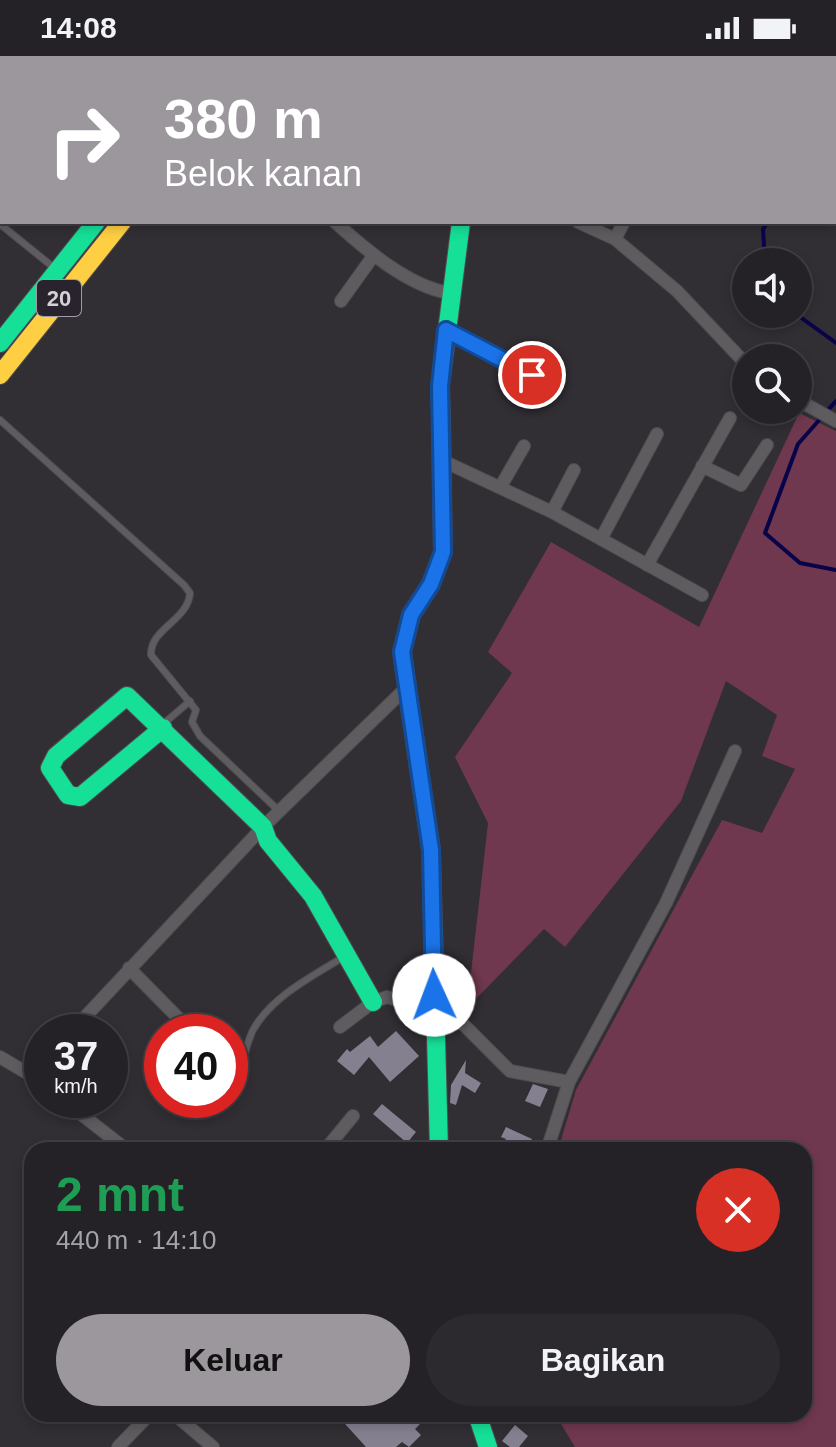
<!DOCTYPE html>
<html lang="id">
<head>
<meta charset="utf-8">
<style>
	:root { --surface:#252227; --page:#2d2a2f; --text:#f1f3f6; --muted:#a3a4a7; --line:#423f44; --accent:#9b979d }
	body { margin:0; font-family:Helvetica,sans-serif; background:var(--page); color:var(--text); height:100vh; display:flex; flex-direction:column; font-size:30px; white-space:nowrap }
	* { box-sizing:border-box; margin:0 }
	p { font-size:26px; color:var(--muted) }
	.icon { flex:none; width:44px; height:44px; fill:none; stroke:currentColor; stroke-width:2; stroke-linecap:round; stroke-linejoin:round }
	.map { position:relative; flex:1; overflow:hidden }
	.details { position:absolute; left:24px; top:1086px; width:788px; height:280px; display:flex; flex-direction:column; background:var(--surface); border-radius:24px; box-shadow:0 4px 12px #0003,0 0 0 2px var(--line) }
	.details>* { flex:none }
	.guide { position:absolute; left:0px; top:0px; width:836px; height:168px; box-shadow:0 4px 12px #0003,0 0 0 2px var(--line); background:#9b979d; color:#fff; overflow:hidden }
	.buttons { position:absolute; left:732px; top:192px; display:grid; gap:16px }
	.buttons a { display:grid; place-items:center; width:80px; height:80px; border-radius:50%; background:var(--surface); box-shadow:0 4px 12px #0003,0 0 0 2px var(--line); font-size:40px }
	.speed { position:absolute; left:24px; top:958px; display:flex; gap:16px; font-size:40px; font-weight:700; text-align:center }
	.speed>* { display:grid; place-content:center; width:104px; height:104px; border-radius:50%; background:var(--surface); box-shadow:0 4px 12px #0003,0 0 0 2px var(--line); line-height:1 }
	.speed small { font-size:20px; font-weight:400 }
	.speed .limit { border:12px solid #d22; background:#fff; color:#111 }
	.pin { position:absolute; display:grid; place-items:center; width:68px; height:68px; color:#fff; margin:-34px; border:4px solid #fff; border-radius:50%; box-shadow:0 2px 8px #0007 }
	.me { position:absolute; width:88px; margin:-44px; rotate:358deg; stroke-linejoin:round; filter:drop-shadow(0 0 6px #0008) }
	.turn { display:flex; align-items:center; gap:28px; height:168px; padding:0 32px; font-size:36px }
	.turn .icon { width:104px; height:104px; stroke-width:2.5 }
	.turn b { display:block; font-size:56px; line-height:68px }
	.round { display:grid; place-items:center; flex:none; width:84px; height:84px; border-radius:42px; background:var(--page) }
	.head { display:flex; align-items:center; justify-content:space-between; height:136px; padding:0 32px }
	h1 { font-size:48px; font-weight:600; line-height:60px; color:#1e9e55 }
	.cta { display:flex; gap:16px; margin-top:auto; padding:16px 32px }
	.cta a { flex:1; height:92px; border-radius:48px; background:var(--accent); color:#111; font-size:32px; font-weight:600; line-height:92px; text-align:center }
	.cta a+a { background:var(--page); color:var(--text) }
	.status { display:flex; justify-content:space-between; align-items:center; height:56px; padding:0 40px; background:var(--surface); direction:ltr }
	.status svg { height:22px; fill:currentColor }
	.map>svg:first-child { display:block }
	.green { fill:#70384e }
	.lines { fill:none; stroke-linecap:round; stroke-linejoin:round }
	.stream { stroke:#090449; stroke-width:4 }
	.building { fill:#848090 }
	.lane-casing { stroke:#4e4c50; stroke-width:8 }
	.street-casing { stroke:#4e4c50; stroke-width:14 }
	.fast-casing { stroke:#4e4c50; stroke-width:20 }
	.slow-casing { stroke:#4e4c50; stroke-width:20 }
	.jam-casing { stroke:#4e4c50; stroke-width:20 }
	.lane { stroke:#5e5c5f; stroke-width:6 }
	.street { stroke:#5e5c5f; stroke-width:12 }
	.fast { stroke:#16e098; stroke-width:18 }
	.slow { stroke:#ffcf43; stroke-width:18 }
	.jam { stroke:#f24e42; stroke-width:18 }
	.route-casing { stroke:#114b97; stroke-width:20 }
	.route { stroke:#1a73e8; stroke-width:14 }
	.labels { text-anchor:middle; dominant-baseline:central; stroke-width:8; stroke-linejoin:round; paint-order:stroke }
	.shield { fill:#28232c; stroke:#a09ca3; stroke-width:2 }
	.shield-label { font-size:22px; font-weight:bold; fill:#d4d0d6 }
</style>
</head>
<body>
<div class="status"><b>14:08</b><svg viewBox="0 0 49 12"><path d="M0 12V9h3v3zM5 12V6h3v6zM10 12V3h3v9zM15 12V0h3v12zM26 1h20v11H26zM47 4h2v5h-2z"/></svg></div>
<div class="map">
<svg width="836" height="1391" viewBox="0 0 836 1391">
	<rect width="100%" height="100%" fill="#312e34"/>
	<path class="green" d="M799 357 836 375V1391H575L555 1358H804V1094H558L576 1034 722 764 762 777 795 713 762 700 777 659 726 625 681 745 565 891 544 873 467 952 488 767 455 701 512 617 488 596 551 486 699 571Z"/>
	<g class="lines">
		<path class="stream" d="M815 0 816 2
			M834 62V69
			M765 206 763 173 768 166
			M796 258 836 287
			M827 355 836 345
			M821 362 798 388 765 477 800 507 836 514"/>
	</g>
	<path class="building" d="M396 975 419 1000 390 1026 369 1001 354 1019 337 1005 347 993 350 996 370 980 378 991Z
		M466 1004 465 1017 481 1027 475 1037 462 1029 456 1049 450 1047 451 1029Z
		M533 1028 548 1033 540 1051 525 1045Z
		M382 1048 416 1076 407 1087 373 1058Z
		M506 1071 532 1083 528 1093 520 1089 518 1094H501L506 1083 501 1081Z
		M336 1358H430L415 1373 421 1379 409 1391 402 1386 396 1391H366Z
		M515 1369 528 1380 519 1391H510L502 1385Z"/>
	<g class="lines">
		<defs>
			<path id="lane" d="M0 168 53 211
				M0 364 184 529 190 537C188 565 150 572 151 599L196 654 192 666 200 680 279 755
				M162 669 190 645
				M237 1021C244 1006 246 988 253 974 272 940 313 920 345 900"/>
			<path id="street" d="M532 0 538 2
				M0 3 2 5
				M335 166C366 194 408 230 449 237
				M578 166 615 183
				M624 166 615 183 677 235 746 308
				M341 245 374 199
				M446 274 532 319
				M798 344 836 365
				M441 404 552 456 702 539
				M702 410 741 429 767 389
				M501 430 524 390
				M552 456 574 414
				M601 483 657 378
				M647 509 730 362
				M129 912 192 976
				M340 971 373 946 387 941 401 945 434 939 510 1015 569 1026
				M71 976 263 771 406 632
				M0 1001 32 1020
				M42 1008 32 1020 42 1027
				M230 1014 237 1021
				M63 1044 127 1094
				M325 1094 353 1060
				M547 1094 569 1026 666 847 735 695
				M174 1358 213 1391
				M118 1391 150 1358"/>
			<path id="fast" d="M219 0V2
				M0 287 96 166
				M441 361 440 330 461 166
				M407 631 431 794 439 1094
				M163 672 80 741 68 739 50 712 56 700 127 640 263 771 268 785 313 840 373 946
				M477 1358 488 1391"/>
			<path id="slow" d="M237 2 238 0
				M0 319 122 166"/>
			<path id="jam" d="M476 0V2
				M407 631 402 596 411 559 431 528 443 496 441 361"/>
		</defs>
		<use href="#lane" class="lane-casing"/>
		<use href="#street" class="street-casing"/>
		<use href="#fast" class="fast-casing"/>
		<use href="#slow" class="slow-casing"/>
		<use href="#jam" class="jam-casing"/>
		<use href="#lane" class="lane"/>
		<use href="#street" class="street"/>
		<use href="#fast" class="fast"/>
		<use href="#slow" class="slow"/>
		<use href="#jam" class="jam"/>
	</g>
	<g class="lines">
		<defs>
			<path id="route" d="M434 939 431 794 402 596 411 559 431 528 443 496 440 330 446 274 532 319"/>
		</defs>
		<use href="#route" class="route-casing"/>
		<use href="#route" class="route"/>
	</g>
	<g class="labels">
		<rect class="shield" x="37" y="224" width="44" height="36" rx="6"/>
		<g class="shield-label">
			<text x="59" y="242">20</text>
		</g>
	</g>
</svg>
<div class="buttons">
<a><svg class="icon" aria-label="sound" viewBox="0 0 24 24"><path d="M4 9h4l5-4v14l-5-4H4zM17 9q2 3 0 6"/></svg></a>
<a><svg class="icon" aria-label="search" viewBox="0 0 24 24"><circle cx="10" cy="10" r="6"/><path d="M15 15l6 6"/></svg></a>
</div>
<div class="speed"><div>37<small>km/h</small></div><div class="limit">40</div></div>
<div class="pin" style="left:532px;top:319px;background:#d93025"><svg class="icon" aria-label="arrive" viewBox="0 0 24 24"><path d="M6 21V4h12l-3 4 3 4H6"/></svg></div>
<svg class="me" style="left:434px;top:939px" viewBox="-20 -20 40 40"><circle r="19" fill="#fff"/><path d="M0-13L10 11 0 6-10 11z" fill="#1a73e8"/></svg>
<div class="guide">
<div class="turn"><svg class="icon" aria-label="right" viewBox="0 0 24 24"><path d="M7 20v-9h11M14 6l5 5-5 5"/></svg><div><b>380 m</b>Belok kanan</div></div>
</div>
<section class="details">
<div class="head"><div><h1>2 mnt</h1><p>440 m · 14:10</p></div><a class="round" style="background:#d93025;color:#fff"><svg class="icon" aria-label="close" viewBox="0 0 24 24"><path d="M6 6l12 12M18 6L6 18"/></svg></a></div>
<div class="cta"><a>Keluar</a><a>Bagikan</a></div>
</section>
</div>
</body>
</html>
